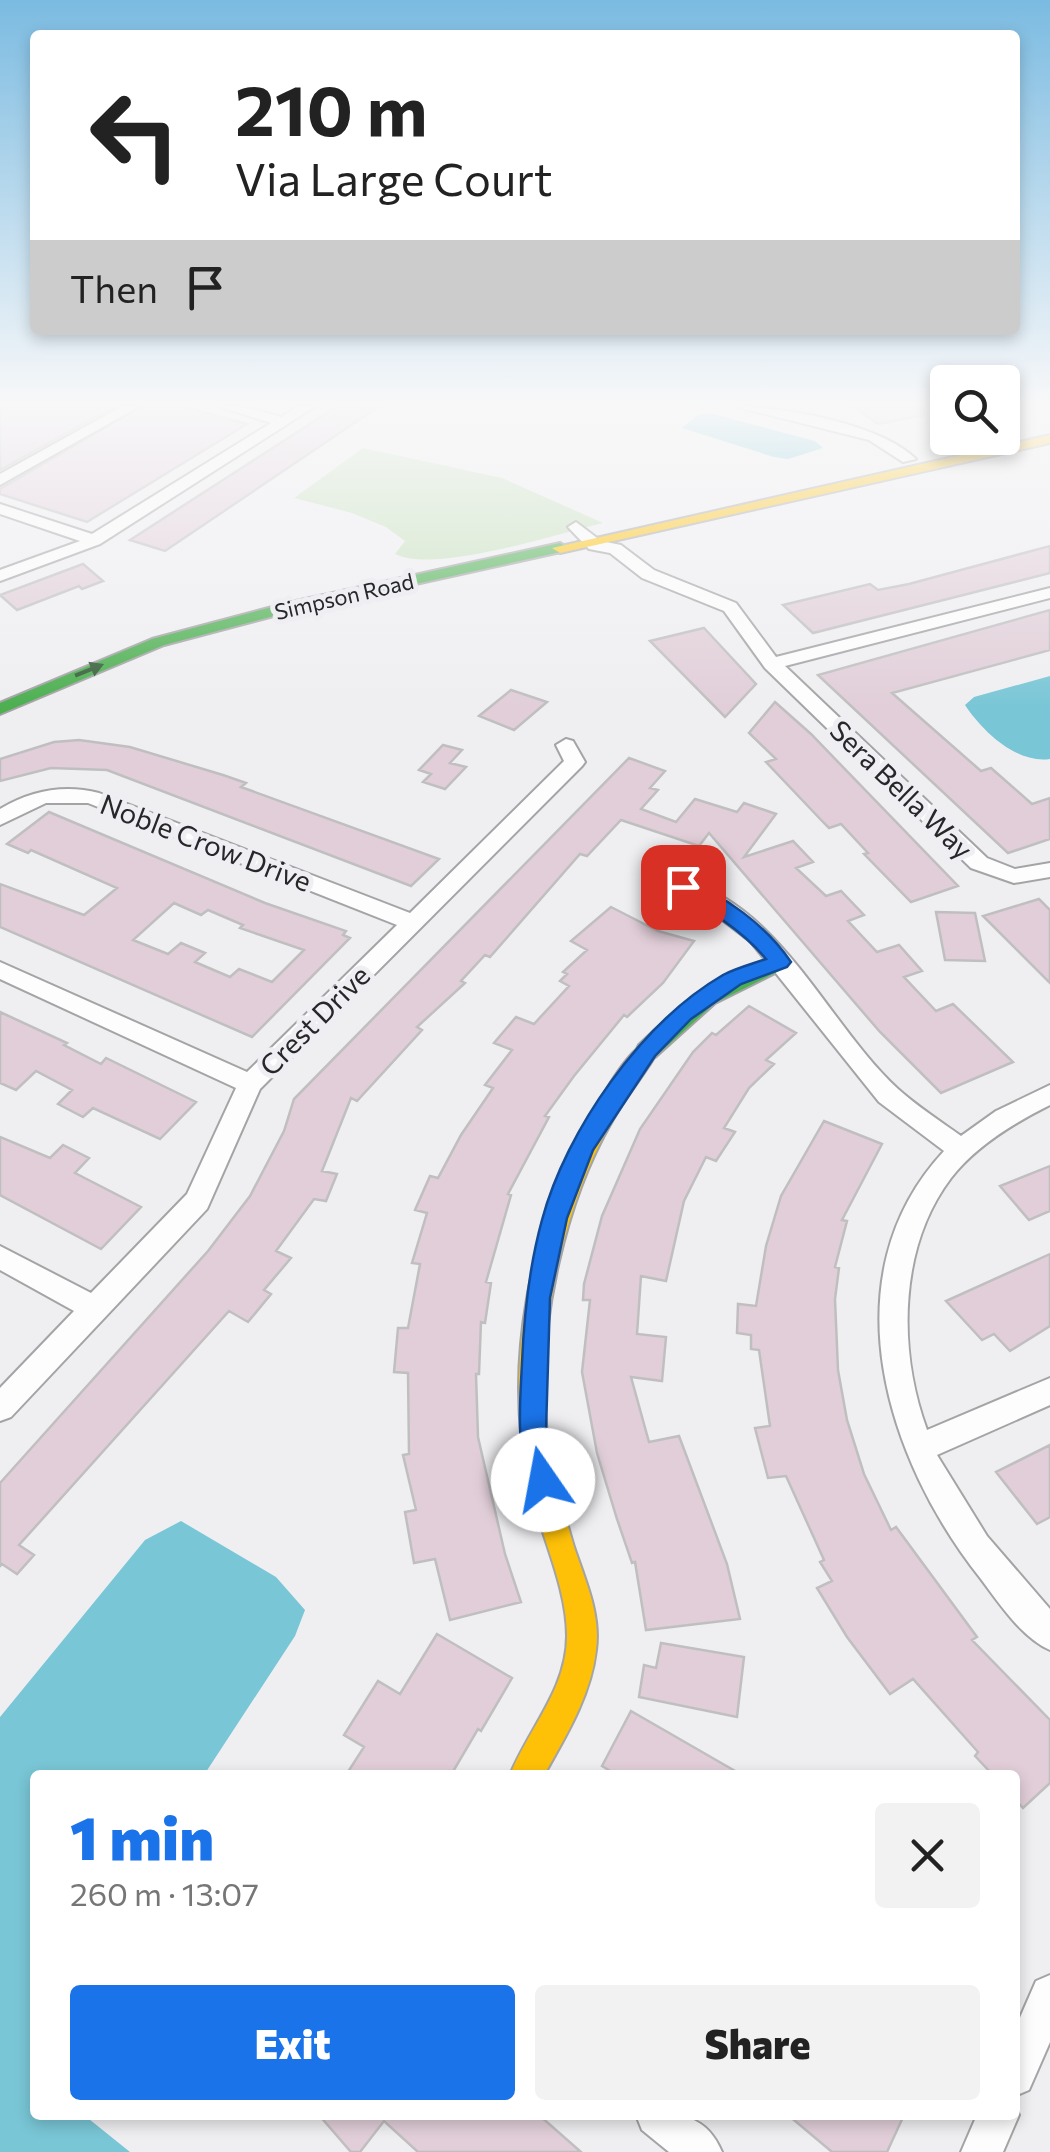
<!DOCTYPE html>
<html lang="en">
<head>
<meta charset="utf-8">
<style>
	:root { --surface:#fff; --page:#f2f2f2; --text:#222; --muted:#767676; --accent:#1a73e8 }
	body { margin:0; font-family:Commissioner,sans-serif; background:var(--page); color:var(--text); height:100vh; display:flex; flex-direction:column; font-size:38px; white-space:nowrap }
	* { box-sizing:border-box; margin:0 }
	p { font-size:32px; color:var(--muted) }
	.icon { flex:none; width:55px; height:55px; fill:none; stroke:currentColor; stroke-width:2; stroke-linecap:round; stroke-linejoin:round }
	.map { position:relative; flex:1; overflow:hidden }
	.details { position:absolute; left:30px; top:1770px; width:990px; height:350px; display:flex; flex-direction:column; background:var(--surface); border-radius:10px; box-shadow:0 5px 15px #0003 }
	.details>* { flex:none }
	.banner { position:absolute; left:30px; top:30px; width:990px; height:305px; border-radius:10px; box-shadow:0 5px 15px #0003; background:#fff; color:var(--text); overflow:hidden }
	.controls { position:absolute; left:930px; top:365px; display:grid; gap:20px }
	.controls a { display:grid; place-items:center; width:90px; height:90px; border-radius:10px; background:var(--surface); box-shadow:0 5px 15px #0003; font-size:50px }
	.pin { position:absolute; display:grid; place-items:center; width:85px; height:85px; color:#fff; margin:-42px; border-radius:20px; box-shadow:0 5px 15px #0006 }
	.me { position:absolute; width:110px; margin:-55px; rotate:348deg; stroke-linejoin:round; filter:drop-shadow(0 0 8px #0008) }
	.turn { display:flex; align-items:center; gap:35px; height:210px; padding:0 40px; font-size:45px }
	.turn .icon { width:130px; height:130px; stroke-width:2.5 }
	.turn b { display:block; font-size:70px; line-height:85px }
	.then { display:flex; align-items:center; height:95px; padding:0 40px; background:#0003; gap:20px; font-size:38px }
	.round { display:grid; place-items:center; flex:none; width:105px; height:105px; border-radius:10px; background:var(--page) }
	.head { display:flex; align-items:center; justify-content:space-between; height:170px; padding:0 40px }
	h1 { font-size:60px; font-weight:800; line-height:75px; color:var(--accent) }
	.primary-button { display:flex; gap:20px; margin-top:auto; padding:20px 40px }
	.primary-button a { flex:1; height:115px; border-radius:10px; background:var(--accent); color:#fff; font-size:40px; font-weight:800; line-height:115px; text-align:center }
	.primary-button a+a { background:var(--page); color:var(--text) }
	.map>svg:first-child { display:block }
	.green { fill:#c8e1bd }
	.water { fill:#79c6d6 }
	.building { fill:#e1ced8; stroke:#c0bfc0; stroke-width:2.5; fill-rule:evenodd }
	.lines { fill:none; stroke-linecap:round; stroke-linejoin:round }
	.street-casing { stroke:#a4a4a6; stroke-width:4 }
	.fast-casing { stroke:#a4a4a6; stroke-width:4 }
	.slow-casing { stroke:#a4a4a6; stroke-width:4 }
	.street { fill:#fdfdfd; fill-rule:evenodd }
	.fast { fill:#4caf50; fill-rule:evenodd }
	.slow { fill:#ffc107; fill-rule:evenodd }
	.oneway { fill:#355d38 }
	.route { fill:#1a73e8; stroke:#114b97; stroke-width:2.5 }
	.labels { text-anchor:middle; dominant-baseline:central; stroke-width:10; stroke-linejoin:round; paint-order:stroke }
	.far-street-label { font-size:22px; fill:#262728; stroke:#eeeef3 }
	.street-label { font-size:28px; fill:#262728; stroke:#eeeef3 }
</style>
</head>
<body>
<div class="map">
<svg width="1050" height="2152" viewBox="0 0 1050 2152">
	<rect width="100%" height="100%" fill="#efeff2"/>
	<path class="green" d="M363 448 502 478 603 523C556 534 435 574 395 554L405 541 386 527 352 513 294 498Z"/>
	<path class="water" d="M700 414H713L815 441 823 448 788 459 774 457 682 428Z
		M1050 676V759C1017 764 983 732 965 705L974 697Z
		M181 1521 276 1577 305 1610 295 1636 204 1775H35V2115H84L130 2152H0V1717L145 1540Z"/>
	<path class="building" d="M0 407H114L0 470Z
		M141 407H185L247 424 87 522 0 494V489Z
		M336 407H378L165 551 130 540Z
		M854 407H923L924 415 878 424Z
		M1050 546V573L813 633 783 605 870 584 878 590 909 584Z
		M83 564 103 581 82 589 79 586 17 610 0 595Z
		M1050 610V650L892 693 981 771 991 768 1032 804 1050 798V839L1008 853 818 675Z
		M704 628 756 684 725 717 650 641Z
		M511 690 547 702 514 730 479 716Z
		M775 702 811 734 958 886 911 902 864 854 868 853 841 824 829 828 823 822 766 762 776 759 749 733Z
		M79 740 130 747 223 775 246 783 241 787 439 859 411 886 107 770 51 768 0 781V759L54 742Z
		M443 745 462 750 450 763 466 767 445 789 423 782 431 774 419 770Z
		M629 758 665 771 650 788 658 790 641 809 676 822 695 799 737 812 744 803 776 814 744 857 793 841 813 862 796 868 826 896 841 891 864 915 848 921 877 952 899 945 922 971 904 977 936 1011 953 1004 1013 1062 941 1093 880 1032 709 833 699 846 621 820 587 856 580 854 490 957 485 955 461 981 465 983 417 1027 422 1030 357 1101 351 1098 322 1171 337 1174 326 1201 314 1199 276 1251 291 1258 264 1290 271 1294 248 1322 229 1311 19 1545 34 1555 17 1574 2 1564 0 1566V1483L208 1251 250 1196 284 1131 294 1099Z
		M49 812 265 903 346 931 343 935 350 938 252 1037 0 927V884L84 915 117 888 31 850 28 853 7 844ZM174 903 201 915 208 910 243 925 240 928 304 950 272 982 239 969 230 977 195 962 205 953 181 943 168 954 133 940Z
		M1039 899 1050 910V983L983 916Z
		M611 907 658 931 694 941 663 983 627 1017 624 1015 574 1076 545 1116 549 1117 508 1194 511 1195 486 1282 491 1283 485 1323 481 1322 479 1374H476L478 1437 505 1554 521 1602 450 1620 435 1559 414 1563 405 1512 416 1510 403 1455 409 1454 408 1373 394 1372 398 1328H408L420 1264 412 1263 427 1213 415 1210 430 1176 438 1178 461 1135 493 1088 485 1085 512 1050 494 1043 516 1017 534 1024 569 986 560 981 567 974 563 972 587 950 571 941Z
		M936 912 975 913 985 961 945 960Z
		M749 1006 796 1033 766 1060 774 1064 749 1088 724 1128 735 1132 716 1161 706 1157 684 1201 666 1281 641 1276 637 1334 666 1337 662 1381 631 1377 649 1442 679 1436 727 1564 740 1619 646 1630 635 1562 632 1563 617 1519 597 1453 582 1372 590 1300H583L584 1284 602 1216 640 1129 693 1052 712 1033 716 1035Z
		M0 1012 67 1043 64 1045 101 1064 106 1058 196 1102 160 1139 93 1108 83 1117 58 1104 72 1090 36 1071 16 1090 0 1083Z
		M824 1121 882 1144 842 1220 847 1221 835 1267 839 1268 835 1299 838 1370 847 1420 864 1474 891 1530 896 1527 977 1637 972 1640 1050 1720V1783L1023 1808 1015 1799V1775H993L975 1756 978 1752 913 1679 890 1694 847 1637 817 1588 832 1581 820 1562 824 1560 786 1476 768 1478 755 1428 770 1426 759 1350 751 1349V1335L737 1333 738 1304 756 1306 766 1246 781 1196Z
		M0 1137 50 1158 63 1145 89 1158 75 1173 141 1207 101 1249 0 1195Z
		M1050 1166V1211L1029 1220 1000 1186Z
		M1050 1254V1326L1010 1351 994 1334 982 1340 946 1301Z
		M1050 1445V1517L1037 1524 996 1472Z
		M437 1634 512 1678 481 1731 478 1729 451 1775H346L364 1747 344 1735 378 1681 400 1694Z
		M661 1643 744 1657 737 1717 639 1697 644 1665 656 1668Z
		M631 1711 742 1775H617L602 1766Z
		M319 2115H539L581 2152H418L384 2121 360 2152H351Z
		M788 2115H904L887 2152H832Z"/>
	<g class="lines">
		<defs>
			<path id="street" d="M121 407H138L0 485V474Z
				M221 407H244L281 417 297 407H314L100 544 0 581V570L80 541 0 514V504L92 534 271 423Z
				M737 407C786 407 880 424 916 459L903 462 869 440Z
				M576 522 601 541 621 545 654 570 736 603 776 657 1050 588V598L785 666 987 858 1015 869 1050 863V877L1014 883 971 868 765 668 724 611 642 578 610 553 589 549 568 527Z
				M566 739 573 741 585 762 582 766 260 1089 207 1209 11 1417 0 1421V1388L74 1311 0 1270V1246L91 1293 187 1194 236 1088 0 979V962L247 1072 397 925 88 803H46L0 825V809C30 791 64 784 99 793L410 913 564 761 556 745Z
				M683 880C781 906 829 1026 898 1089 917 1106 940 1121 961 1136L996 1111 1050 1085V1105C1014 1123 976 1146 951 1178 898 1248 898 1351 927 1430L1050 1378V1405L937 1455 987 1536 1050 1609V1650C1022 1638 999 1603 981 1579 887 1461 827 1277 944 1151L879 1102 751 942 717 916 675 892 672 887Z
				M1050 1975V2042L1029 2090 1015 2096V2029L1036 1981Z
				M1015 2106 1019 2115 1003 2152H961L977 2115H1015Z
				M636 2115C675 2115 704 2110 722 2152H669L642 2130Z"/>
			<path id="fast" d="M560 543 568 548 565 551 289 612 164 645 0 714V703L152 639 287 603Z
				M780 955 790 962 787 967 715 1003 655 1057H639L636 1051 639 1045C680 1005 724 971 780 955Z"/>
			<path id="slow" d="M1050 435V443L560 553 552 548Z
				M647 1043 658 1051C644 1075 626 1096 612 1121 565 1202 539 1320 545 1413 548 1459 561 1503 574 1547 585 1580 601 1614 596 1650 591 1695 566 1736 544 1775H510C529 1728 567 1689 567 1636 567 1587 541 1536 530 1488 502 1365 530 1231 589 1121 599 1102 628 1049 647 1043Z"/>
		</defs>
		<use href="#street" class="street-casing"/>
		<use href="#fast" class="fast-casing"/>
		<use href="#slow" class="slow-casing"/>
		<use href="#street" class="street"/>
		<use href="#fast" class="fast"/>
		<use href="#slow" class="slow"/>
	</g>
	<defs><path id="oneway-solid" d="M-6-.8H1V-3.2L6.5 0L1 3.2V.8H-6Z" transform="scale(2.5)"/></defs>
	<use class="oneway" href="#oneway-solid" transform="translate(89 670) rotate(-22)"/>
	<linearGradient id="sky" x2="0" y2="1"><stop stop-color="#7bbbe1"/><stop offset="0.57" stop-color="#f8f8f9"/><stop offset="1" stop-color="#f8f8f9" stop-opacity="0"/></linearGradient>
	<rect width="1050" height="708" fill="url(#sky)"/>
	<path class="route" d="M683 881C724 893 767 927 791 962L787 967 741 984 691 1019 655 1056 593 1150 567 1218 550 1298 546 1430 557 1480 553 1490 543 1494 533 1490C515 1450 520 1405 522 1363 524 1314 529 1267 542 1220 566 1130 642 1022 723 975 736 968 752 964 766 959 741 929 710 911 676 892V883Z"/>
	<g class="labels">
		<g class="far-street-label">
			<text transform="translate(344 596) rotate(-13)">Simpson Road</text>
		</g>
		<g class="street-label">
			<text transform="translate(902 789) rotate(44)">Sera Bella Way</text>
			<text transform="translate(206 842) rotate(21)">Noble Crow Drive</text>
			<text transform="translate(314 1020) rotate(-45)">Crest Drive</text>
		</g>
	</g>
</svg>
<div class="controls">
<a><svg class="icon" aria-label="search" viewBox="0 0 24 24"><circle cx="10" cy="10" r="6"/><path d="M15 15l6 6"/></svg></a>
</div>
<div class="pin" style="left:683px;top:887px;background:#d93025"><svg class="icon" aria-label="arrive" viewBox="0 0 24 24"><path d="M6 21V4h12l-3 4 3 4H6"/></svg></div>
<svg class="me" style="left:543px;top:1480px" viewBox="-20 -20 40 40"><circle r="19" fill="#fff"/><path d="M0-13L10 11 0 6-10 11z" fill="#1a73e8"/></svg>
<div class="banner">
<div class="turn"><svg class="icon" aria-label="left" viewBox="0 0 24 24"><path d="M17 20v-9H6M10 6l-5 5 5 5"/></svg><div><b>210 m</b>Via Large Court</div></div>
<div class="then">Then<svg class="icon" aria-label="arrive" viewBox="0 0 24 24"><path d="M6 21V4h12l-3 4 3 4H6"/></svg></div>
</div>
<section class="details">
<div class="head"><div><h1>1 min</h1><p>260 m · 13:07</p></div><a class="round"><svg class="icon" aria-label="close" viewBox="0 0 24 24"><path d="M6 6l12 12M18 6L6 18"/></svg></a></div>
<div class="primary-button"><a>Exit</a><a>Share</a></div>
</section>
</div>
</body>
</html>
